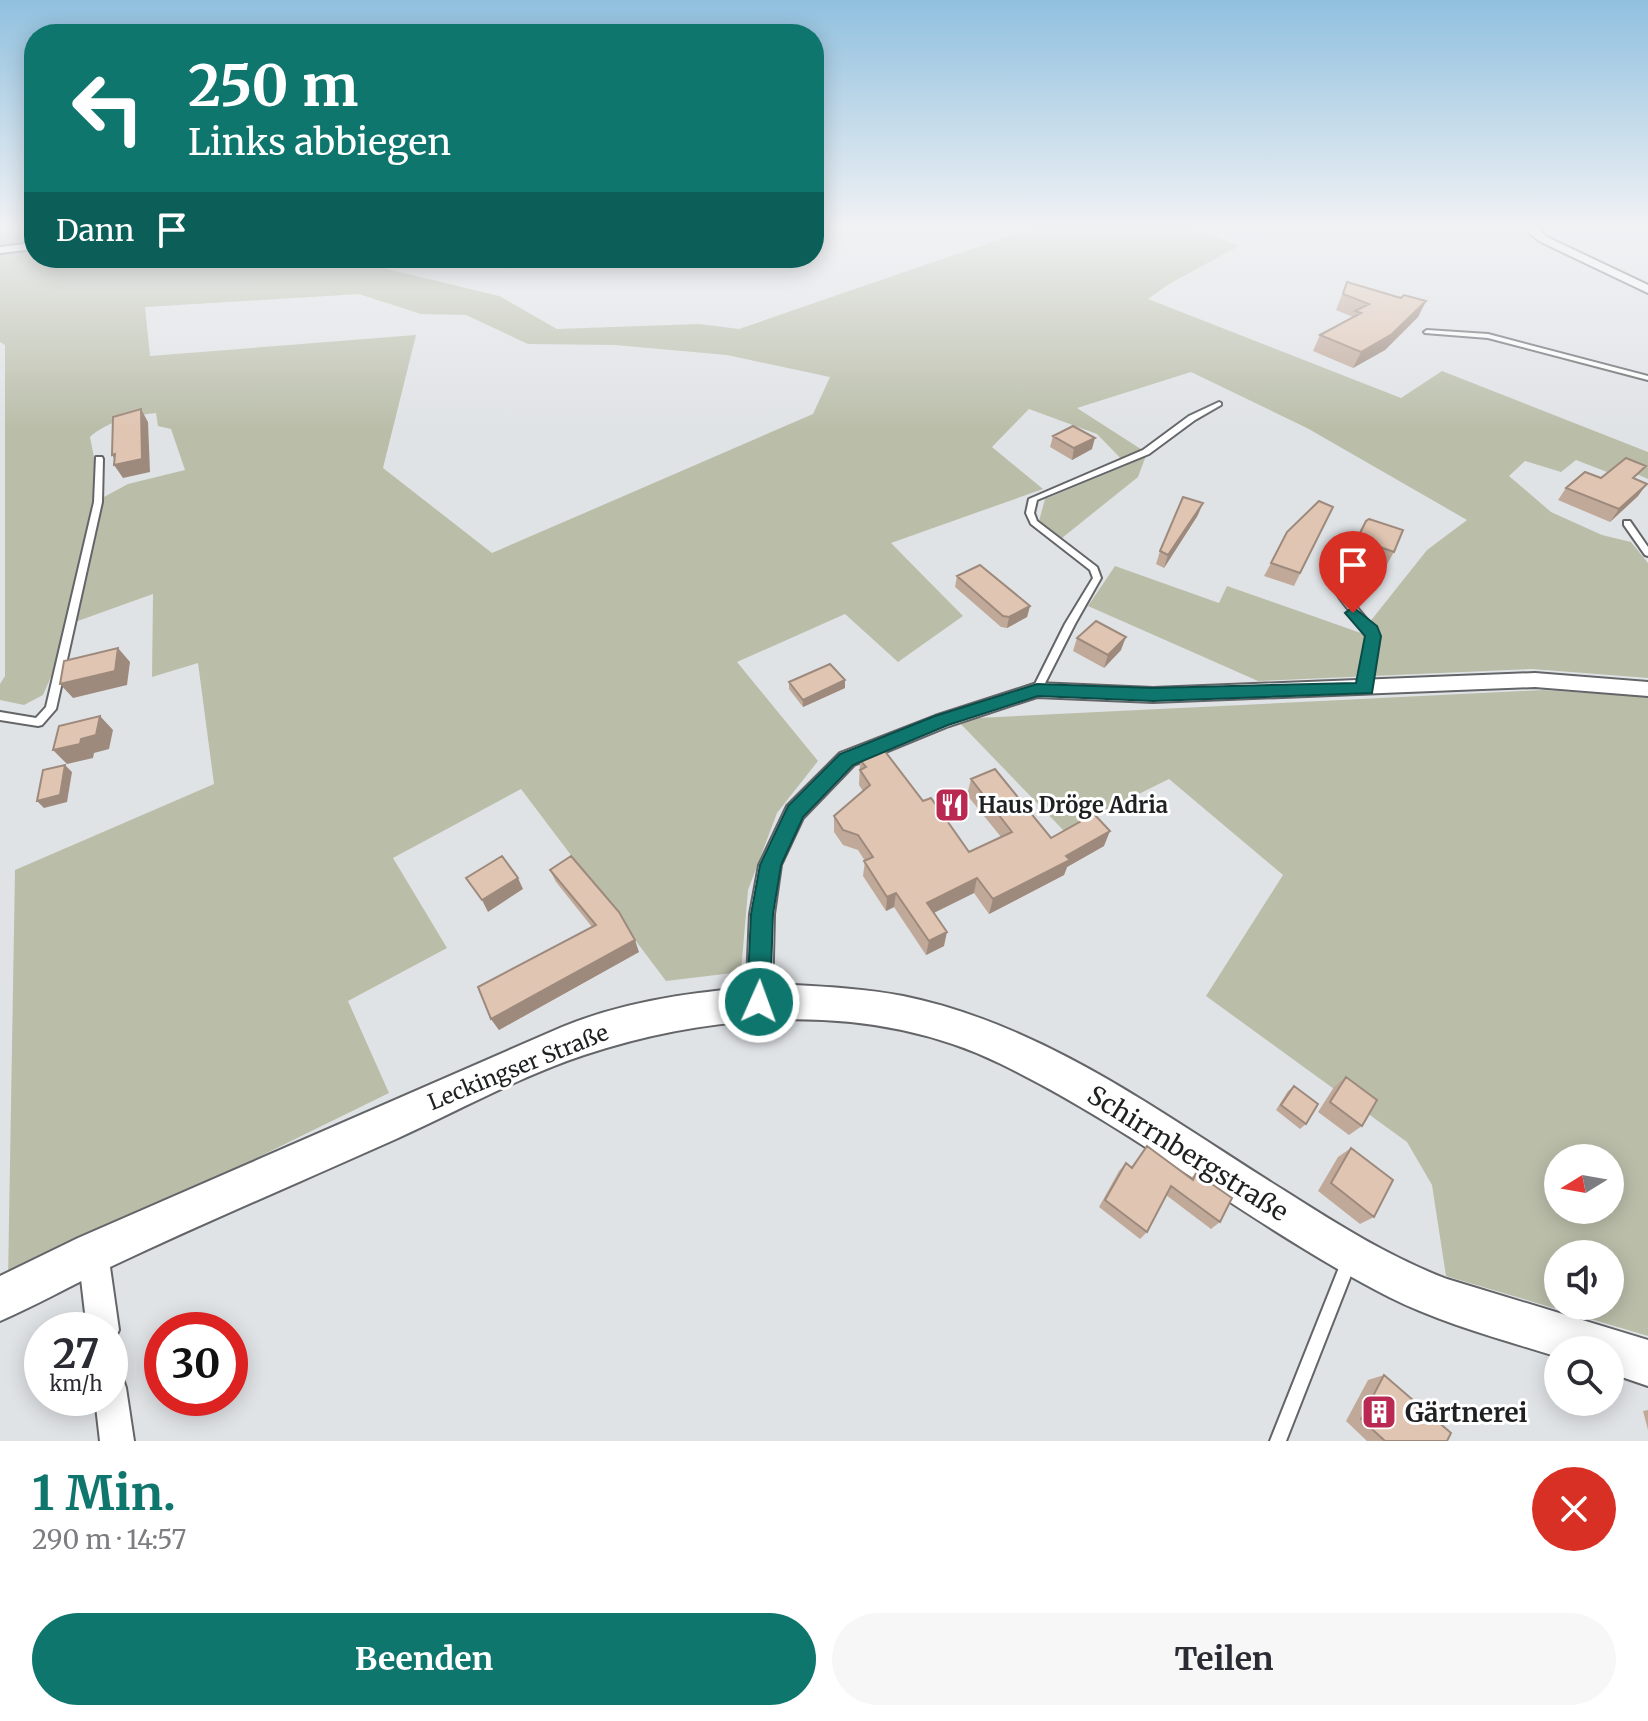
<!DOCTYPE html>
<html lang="de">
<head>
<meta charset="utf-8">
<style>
	:root { --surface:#fff; --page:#f7f7f7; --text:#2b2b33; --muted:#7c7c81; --accent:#0f766e }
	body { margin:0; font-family:Merriweather,serif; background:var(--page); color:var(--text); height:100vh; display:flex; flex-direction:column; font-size:30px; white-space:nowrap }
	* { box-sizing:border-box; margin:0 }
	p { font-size:26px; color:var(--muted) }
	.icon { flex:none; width:44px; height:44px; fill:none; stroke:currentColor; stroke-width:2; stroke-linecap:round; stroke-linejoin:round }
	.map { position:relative; height:1441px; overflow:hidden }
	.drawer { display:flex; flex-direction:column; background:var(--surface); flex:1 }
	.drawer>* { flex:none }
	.guide { position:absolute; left:24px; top:24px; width:800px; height:244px; border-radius:32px; box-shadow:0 4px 20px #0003; background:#0f766e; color:#fff; overflow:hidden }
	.needle { width:52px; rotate:259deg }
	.controls { position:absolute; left:1544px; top:1144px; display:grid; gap:16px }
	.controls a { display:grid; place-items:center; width:80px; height:80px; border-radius:50%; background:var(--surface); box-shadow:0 4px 20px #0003; font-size:40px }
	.speed { position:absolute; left:24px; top:1312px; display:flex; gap:16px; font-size:40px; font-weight:700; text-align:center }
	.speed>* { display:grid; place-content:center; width:104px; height:104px; border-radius:50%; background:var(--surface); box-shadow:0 4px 20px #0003; line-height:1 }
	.speed small { font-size:20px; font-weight:400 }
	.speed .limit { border:12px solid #d22; background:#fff; color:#111 }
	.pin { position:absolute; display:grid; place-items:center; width:68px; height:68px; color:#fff; margin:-82px -34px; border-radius:50% 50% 50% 0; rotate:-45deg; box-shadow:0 0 8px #0007 }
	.pin .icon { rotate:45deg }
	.me { position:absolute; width:88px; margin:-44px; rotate:2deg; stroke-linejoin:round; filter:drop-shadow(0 0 6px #0008) }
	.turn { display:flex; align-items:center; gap:28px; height:168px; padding:0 32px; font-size:36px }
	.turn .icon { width:104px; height:104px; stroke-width:2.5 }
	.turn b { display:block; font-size:56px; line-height:68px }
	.then { display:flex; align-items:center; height:76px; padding:0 32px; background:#0003; gap:16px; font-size:30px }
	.round { display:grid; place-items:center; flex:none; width:84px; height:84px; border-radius:42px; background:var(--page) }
	.headline { display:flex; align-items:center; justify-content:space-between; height:136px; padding:0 32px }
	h1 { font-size:48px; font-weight:700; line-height:60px; color:var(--accent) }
	.button { display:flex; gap:16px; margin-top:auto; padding:16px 32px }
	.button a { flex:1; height:92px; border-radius:48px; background:var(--accent); color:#fff; font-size:32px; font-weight:700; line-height:92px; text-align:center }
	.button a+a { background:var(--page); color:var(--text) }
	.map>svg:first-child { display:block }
	.green { fill:#babea9; fill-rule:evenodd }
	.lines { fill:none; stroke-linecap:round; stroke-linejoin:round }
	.lane-casing { stroke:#636568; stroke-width:4 }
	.street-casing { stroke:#636568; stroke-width:4 }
	.secondary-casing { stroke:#636568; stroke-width:4 }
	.lane { fill:#fff; fill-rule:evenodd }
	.street { fill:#fff; fill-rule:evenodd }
	.secondary { fill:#fff; fill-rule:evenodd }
	.wall { fill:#c1a999 }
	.shaded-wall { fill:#9d8a7d }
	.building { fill:#e0c5b2; stroke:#9d8a7d; stroke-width:2 }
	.route { fill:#0f766e; stroke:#0a4d48; stroke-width:2 }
	.labels { text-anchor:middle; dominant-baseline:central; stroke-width:6; stroke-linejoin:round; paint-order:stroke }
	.poi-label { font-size:22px; font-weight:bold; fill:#1f2021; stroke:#fff; text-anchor:start }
	.street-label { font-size:22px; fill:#1f2021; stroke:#fff }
	.near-street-label { font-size:26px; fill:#1f2021; stroke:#fff }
	.near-poi-label { font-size:26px; font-weight:bold; fill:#1f2021; stroke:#fff; text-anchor:start }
</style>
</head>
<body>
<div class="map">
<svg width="1648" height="1441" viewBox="0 0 1648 1441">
	<rect width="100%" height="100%" fill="#e0e3e6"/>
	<path class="green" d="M0 226H34V258H342L499 296 557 329 699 324 739 329 1038 226H1184L1239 246 1169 284 1148 299 1401 398 1442 371 1648 452V479L1618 466 1607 472 1576 460 1561 472 1525 461 1509 476 1551 512 1602 535 1631 542 1648 563V678L1532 669 1258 681 1088 606 1115 566 1219 603 1227 586 1361 633 1427 550 1467 520 1307 428 1191 372 1077 408 1147 453 1138 477 1062 538 1039 521 1045 499 1127 465 1097 434 1029 409 992 447 1043 489 891 543 963 616 898 662 845 614 737 662 818 761 777 813 748 890 741 972 666 981 521 789 393 858 447 948 348 1001 389 1093 8 1280 15 870 214 784 198 663 152 677 153 594 75 622 43 695 24 705 0 700V684L5 676V345L0 342ZM359 294 421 314 466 315 528 344 615 345 727 355 830 377 813 414 492 553 383 468 416 335 150 356 145 307ZM156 413 158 426 171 429 185 470 128 484 102 498 90 437C106 422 133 415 156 413Z
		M1543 690 1648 697V1336L1446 1276 1432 1185 1407 1142 1206 996 1283 875 1169 779 1064 831 956 719ZM1558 1158H1610V1210H1558ZM1558 1254H1610V1306H1558Z"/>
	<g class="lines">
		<defs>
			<path id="lane" d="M159 258H167L172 261 169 263Z
				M1427 330 1488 334 1648 376V380L1488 338 1425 333 1424 332Z
				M1219 402 1221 403V405L1195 420 1149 454 1037 500 1034 513 1037 521 1097 567 1101 578 1075 624 1040 693H1034L1032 690 1065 624 1093 578 1090 570 1031 524 1026 513 1029 499 1143 450 1189 416Z
				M96 457H102L103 459 102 502 56 709 42 725 38 726 0 720V712L36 718 46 707 94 502Z
				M1624 521H1630L1648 547V556L1645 555 1624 525Z
				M1341 591 1344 592 1370 623 1378 636 1369 674 1371 689 1366 693 1361 689 1359 674 1368 636C1360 620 1346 609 1337 594Z
				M1349 1252 1354 1255 1357 1260 1286 1441H1270L1344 1255Z"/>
			<path id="street" d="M1529 226H1539V230L1547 237 1648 285V293L1539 241 1529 233Z
				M34 243V249L0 253V247Z
				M1535 673 1648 682V696L1535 687 1153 702 1037 697 949 726 854 765 803 818 781 865 774 914 772 1002 768 1011 759 1014 750 1011 746 1002 750 914 759 865 787 806 840 753 935 716 1037 683 1153 688Z
				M93 1238 104 1242 108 1253 119 1330 114 1341 110 1343V1330H87L78 1253 82 1242Z
				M110 1372 122 1376 126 1388 134 1441H100L95 1398H110Z"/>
			<path id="secondary" d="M794 985C831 987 867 989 903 996 1037 1023 1153 1107 1266 1179 1323 1215 1383 1255 1447 1279L1648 1340V1386L1610 1373V1350H1558V1357C1501 1339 1443 1324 1389 1297 1254 1228 1137 1130 1001 1064 872 1001 717 1011 584 1055 523 1075 456 1112 396 1139 300 1182 203 1223 108 1268 72 1285 37 1305 0 1321V1276L78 1238 562 1027C635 997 716 989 794 985Z"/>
		</defs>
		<use href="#lane" class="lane-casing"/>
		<use href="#street" class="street-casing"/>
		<use href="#secondary" class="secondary-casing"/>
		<use href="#lane" class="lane"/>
		<use href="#street" class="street"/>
		<use href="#secondary" class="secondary"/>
	</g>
	<path class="wall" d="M1347 282 1401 298 1426 301 1418 317 1385 350 1353 368 1313 351 1320 335 1353 317 1336 310Z
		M1053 436 1092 449 1072 460 1050 447Z
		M1601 478 1636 479 1638 496 1610 522 1558 500 1566 488Z
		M1333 507 1294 586 1264 576 1271 563Z
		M1198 515 1164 568 1156 564 1160 551Z
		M1366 521 1394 552 1386 566 1350 554Z
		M957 576 1030 606 1027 617 1007 628 1001 627 955 587Z
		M1077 638 1121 650 1104 668 1073 651Z
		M789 682 845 688 803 707 789 689Z
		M860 760 923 801 969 852 1001 837 967 795 971 779 1051 838 1104 846 1067 867 1064 875 989 914 974 893 934 913 944 946 926 955 894 907 886 911 863 876 865 861 858 850 843 845 834 832V816L863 791 859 785Z
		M550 870 639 952 499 1030 491 1019 592 927 556 882Z
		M1346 1077 1362 1126 1349 1135 1318 1112 1334 1087Z
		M1294 1086 1306 1124 1300 1129 1276 1110 1288 1091Z
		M1147 1146 1191 1178 1196 1173 1220 1222 1211 1229 1166 1195 1147 1232 1140 1239 1099 1207 1119 1171 1126 1163 1131 1167Z
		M1351 1148 1374 1217 1360 1224 1318 1191 1338 1157Z
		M1384 1375 1447 1441H1367L1346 1421 1368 1380Z
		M1648 1410V1430L1643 1411Z"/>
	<path class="shaded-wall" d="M1426 301 1418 317 1385 350 1353 368 1361 352Z
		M141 409 148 422 150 472 123 478 114 465H118L112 455 115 454Z
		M1095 438 1092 449 1072 460 1074 448Z
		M1647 484 1638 496 1610 522 1619 509Z
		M1203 503 1198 515 1164 568 1168 555Z
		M1030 606 1027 617 1007 628 1009 617Z
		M1126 637 1121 650 1104 668 1108 655Z
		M118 648 130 662 127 685 73 698 60 684Z
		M845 680V688L803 707V700Z
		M100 716 113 730 109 749 94 753 93 758 67 764 53 750 81 739Z
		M65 765 72 772 67 802 44 808 37 801Z
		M1110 831 1104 846 1067 867 1064 875 989 914 993 899Z
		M518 878 523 889 488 912 482 900Z
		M977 878 974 893 925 917 927 903Z
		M896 893 894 907 886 911 887 897Z
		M947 932 944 946 926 955 929 941Z
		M635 940 639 952 499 1030 491 1019Z"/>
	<path class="building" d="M1347 282 1401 298 1404 295 1426 301 1392 334 1361 352 1320 335 1361 313 1355 311 1369 304 1343 294Z
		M141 409 142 459 114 465 115 454 112 455 113 417Z
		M1073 426 1095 438 1074 448 1053 436Z
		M1626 458 1646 466 1633 478 1647 484 1619 509 1566 488 1585 472 1601 478Z
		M1183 497 1203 503 1168 555 1160 551Z
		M1319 501 1333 507 1300 573 1271 563 1287 532Z
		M1369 519 1403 530 1394 552 1357 539 1366 521Z
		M980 565 1030 606 1009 617 1003 616 957 576Z
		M1096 621 1126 637 1108 655 1077 638Z
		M118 648 115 671 60 684 64 661Z
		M830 664 845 680 803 700 789 682Z
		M100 716 96 735 81 739 80 744 53 750 59 726Z
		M884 750 923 801 931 798 969 852 1012 832 971 779 995 769 1051 838 1094 814 1110 831 1066 856 1070 860 993 899 977 878 927 903 947 932 929 941 896 893 887 897 864 861 873 857 858 835 843 830 834 816 870 785 860 770 866 767 860 760Z
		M65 765 60 795 37 801 43 770Z
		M502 856 518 878 482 900 466 878Z
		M571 856 619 912 635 940 491 1019 478 987 596 925 550 870Z
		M1346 1077 1377 1100 1362 1126 1330 1102Z
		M1294 1086 1318 1104 1306 1124 1281 1105Z
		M1147 1146 1193 1180 1196 1173 1232 1198 1220 1222 1171 1186 1147 1232 1105 1200 1126 1163 1132 1168Z
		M1351 1148 1393 1180 1374 1217 1331 1183Z
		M1384 1375 1451 1433 1447 1441H1385L1361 1419Z"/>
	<linearGradient id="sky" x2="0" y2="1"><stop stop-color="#90c0df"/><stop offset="0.53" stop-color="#f1f2f4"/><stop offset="1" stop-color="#f1f2f4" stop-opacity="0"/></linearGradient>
	<rect width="1648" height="428" fill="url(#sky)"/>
	<path class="route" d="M1353 607 1377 626 1381 636 1372 693 1153 701 1038 696 948 725 853 765 803 817 781 865 773 914 770 1002 767 1009 759 1013 751 1009 747 1002 751 914 760 865 788 806 840 754 935 716 1037 684 1153 688 1356 683 1365 636 1345 613Z"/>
	<defs>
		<symbol id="restaurant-square" viewBox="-11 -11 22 22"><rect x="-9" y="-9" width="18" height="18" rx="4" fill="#b92952" stroke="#fff"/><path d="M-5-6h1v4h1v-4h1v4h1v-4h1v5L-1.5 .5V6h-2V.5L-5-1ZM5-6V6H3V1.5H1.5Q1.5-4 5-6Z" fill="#fff"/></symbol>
		<symbol id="building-square" viewBox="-11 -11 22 22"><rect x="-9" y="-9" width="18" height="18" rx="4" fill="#b92952" stroke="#fff"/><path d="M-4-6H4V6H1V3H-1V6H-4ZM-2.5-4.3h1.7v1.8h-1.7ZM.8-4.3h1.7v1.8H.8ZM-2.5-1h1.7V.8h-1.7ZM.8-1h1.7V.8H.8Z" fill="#fff"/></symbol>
	</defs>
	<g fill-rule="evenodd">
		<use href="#restaurant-square" x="932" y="785" width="40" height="40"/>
		<use href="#building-square" x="1359" y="1392" width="40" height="40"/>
	</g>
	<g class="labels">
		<g class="poi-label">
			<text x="978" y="805">Haus Dröge Adria</text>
		</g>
		<g class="street-label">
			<text transform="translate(518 1067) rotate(-22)">Leckingser Straße</text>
		</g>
		<g class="near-street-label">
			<text transform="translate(1188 1153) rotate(32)">Schirrnbergstraße</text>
		</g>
		<g class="near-poi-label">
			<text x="1405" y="1412">Gärtnerei</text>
		</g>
	</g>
</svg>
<div class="controls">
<a><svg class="needle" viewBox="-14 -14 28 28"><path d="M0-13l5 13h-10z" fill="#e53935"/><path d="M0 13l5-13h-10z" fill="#7c7c81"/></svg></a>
<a><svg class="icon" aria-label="sound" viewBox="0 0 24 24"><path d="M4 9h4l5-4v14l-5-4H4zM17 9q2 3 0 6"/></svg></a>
<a><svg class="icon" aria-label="search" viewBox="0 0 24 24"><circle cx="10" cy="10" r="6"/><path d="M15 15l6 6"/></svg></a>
</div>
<div class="speed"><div>27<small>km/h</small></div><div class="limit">30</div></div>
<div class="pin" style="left:1353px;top:613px;background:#d93025"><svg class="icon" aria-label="arrive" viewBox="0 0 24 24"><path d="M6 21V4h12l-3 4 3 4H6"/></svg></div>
<svg class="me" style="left:759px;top:1002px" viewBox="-20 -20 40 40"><circle r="17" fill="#0f766e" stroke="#fff" stroke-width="3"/><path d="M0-11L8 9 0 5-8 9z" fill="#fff"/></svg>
<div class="guide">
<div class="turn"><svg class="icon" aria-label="left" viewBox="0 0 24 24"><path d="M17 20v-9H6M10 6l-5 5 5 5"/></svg><div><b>250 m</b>Links abbiegen</div></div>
<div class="then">Dann<svg class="icon" aria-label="arrive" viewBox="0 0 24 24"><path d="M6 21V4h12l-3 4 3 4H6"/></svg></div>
</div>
</div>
<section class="drawer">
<div class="headline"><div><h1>1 Min.</h1><p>290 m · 14:57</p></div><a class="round" style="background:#d93025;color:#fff"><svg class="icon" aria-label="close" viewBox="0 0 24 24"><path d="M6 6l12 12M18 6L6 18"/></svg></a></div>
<div class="button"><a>Beenden</a><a>Teilen</a></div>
</section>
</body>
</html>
